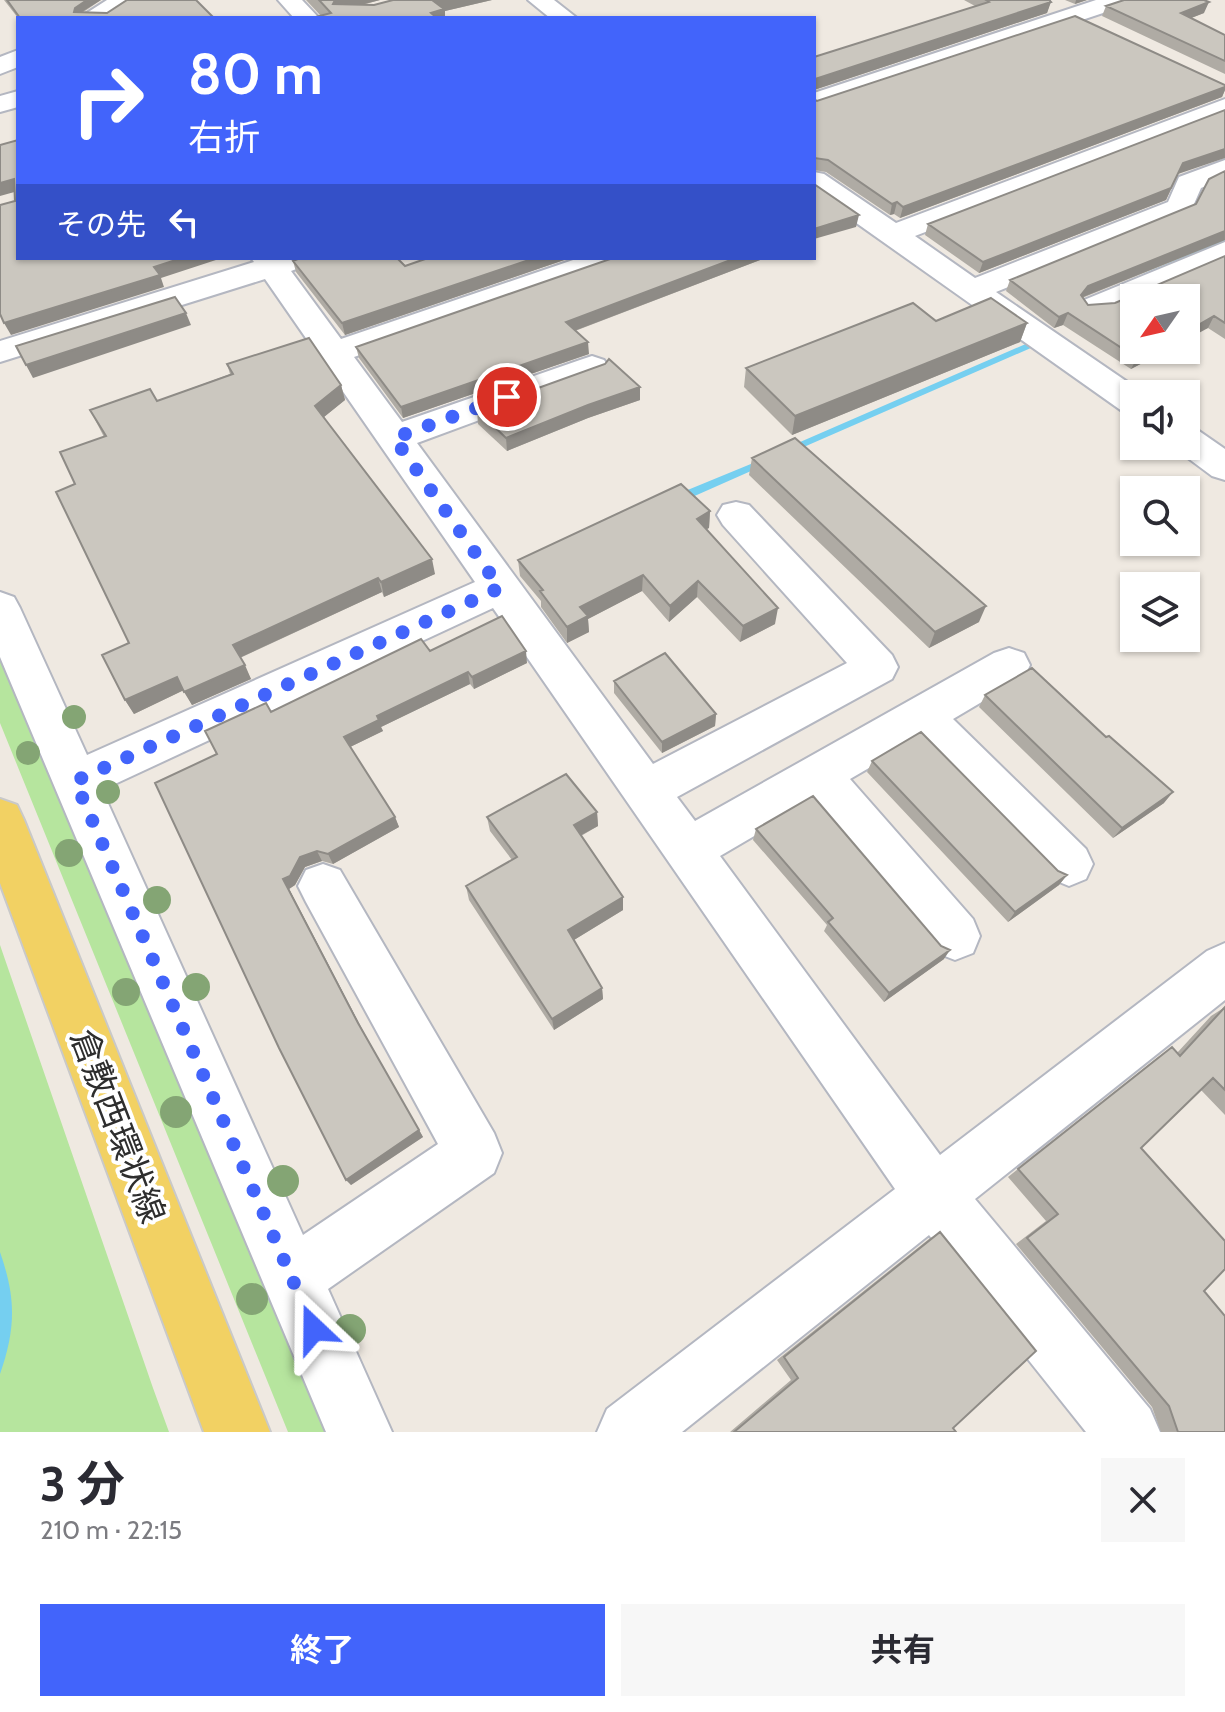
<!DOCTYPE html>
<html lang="ja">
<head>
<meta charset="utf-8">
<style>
	:root { --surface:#fff; --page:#f7f7f7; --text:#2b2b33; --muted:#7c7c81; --accent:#4264fb }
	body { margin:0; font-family:Cabin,"Noto Sans JP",sans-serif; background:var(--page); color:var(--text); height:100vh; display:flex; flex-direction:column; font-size:30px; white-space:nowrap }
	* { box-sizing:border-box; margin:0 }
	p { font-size:26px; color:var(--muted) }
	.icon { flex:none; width:44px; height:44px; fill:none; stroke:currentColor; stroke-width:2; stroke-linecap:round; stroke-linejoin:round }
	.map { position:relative; height:1432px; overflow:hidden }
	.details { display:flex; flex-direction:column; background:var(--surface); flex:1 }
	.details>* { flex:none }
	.guide { position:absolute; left:16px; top:16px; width:800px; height:244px; border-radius:0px; box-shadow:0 2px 6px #0004; background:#4264fb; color:#fff; overflow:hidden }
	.needle { width:52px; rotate:236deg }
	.controls { position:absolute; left:1120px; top:284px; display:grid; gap:16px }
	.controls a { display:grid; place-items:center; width:80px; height:80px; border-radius:0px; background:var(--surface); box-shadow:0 2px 6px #0004; font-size:40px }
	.pin { position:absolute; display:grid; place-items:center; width:68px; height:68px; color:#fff; margin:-34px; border:4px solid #fff; border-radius:50%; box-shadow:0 2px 8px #0007 }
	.me { position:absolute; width:88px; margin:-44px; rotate:337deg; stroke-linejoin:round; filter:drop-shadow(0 0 6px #0008) }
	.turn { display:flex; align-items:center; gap:28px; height:168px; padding:0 40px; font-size:36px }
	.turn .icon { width:104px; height:104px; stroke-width:2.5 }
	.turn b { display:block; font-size:56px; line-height:68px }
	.then { display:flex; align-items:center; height:76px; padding:0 40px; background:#0003; gap:16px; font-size:30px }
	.round { display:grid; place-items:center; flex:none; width:84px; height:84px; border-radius:0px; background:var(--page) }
	.headline { display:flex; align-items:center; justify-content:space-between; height:136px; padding:0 40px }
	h1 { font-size:48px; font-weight:700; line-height:60px }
	.primary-button { display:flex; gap:16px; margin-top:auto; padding:16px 40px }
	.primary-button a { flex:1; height:92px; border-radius:0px; background:var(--accent); color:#fff; font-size:32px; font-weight:700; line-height:92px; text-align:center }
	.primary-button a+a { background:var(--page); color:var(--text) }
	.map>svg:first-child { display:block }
	.green { fill:#b6e59e }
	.water { fill:#75cff0 }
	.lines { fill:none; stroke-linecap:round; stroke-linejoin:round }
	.stream { fill:#75cff0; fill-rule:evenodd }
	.minor-casing { stroke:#b4b7c1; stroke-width:4 }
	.major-casing { stroke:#c9c9c9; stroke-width:4 }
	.minor { fill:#fff; fill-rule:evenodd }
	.major { fill:#f2d163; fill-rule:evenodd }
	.tree { fill:#84a574 }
	.wall { fill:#afaba4 }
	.shaded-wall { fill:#8e8b86 }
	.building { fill:#cbc7bf; stroke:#8e8b86; stroke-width:2 }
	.route { stroke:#4264fb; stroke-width:14; stroke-dasharray:0 25.2 }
	.labels { text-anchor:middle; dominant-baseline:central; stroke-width:8; stroke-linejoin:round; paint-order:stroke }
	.near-street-label { font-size:34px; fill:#2e2e2e; stroke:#fff }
</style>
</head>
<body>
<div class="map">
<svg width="1225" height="1432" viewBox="0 0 1225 1432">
	<rect width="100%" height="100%" fill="#efe9e1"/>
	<path class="green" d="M0 655 329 1432H288L0 723Z
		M0 945 153 1388 169 1432H0Z"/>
	<path class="water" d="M0 1252C16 1298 16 1328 0 1374Z"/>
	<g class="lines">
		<path class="stream" d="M1225 239V244L1150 276 1143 274Z
			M1037 339 1041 342 1040 344 790 453H784L782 451 784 449Z
			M763 459 768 462 767 464 681 502 677 503 672 499 673 496Z"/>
		<defs>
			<path id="minor" d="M107 0H135L108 18H79Z
				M278 0H302L319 18H294Z
				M528 0H554L577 18H550Z
				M1096 0H1130L1127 5 814 109V93Z
				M18 50V67L0 74V57Z
				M18 91V107L0 112V96Z
				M1225 99V116L915 236 975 278 1168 202 1179 177 1225 160V178L1201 188 1190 213 996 292 1145 394H1134V414L1122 411 814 193V172L824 174 896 223Z
				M1225 242V262L1143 298H1134V302C1117 309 1102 318 1084 314L1079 307 1084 300Z
				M251 258H314L310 264 291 271 341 339 579 258H624L620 264 354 357 402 422 580 360 592 356 604 360 609 367 604 374 417 443 653 764 847 663 723 525 717 515 723 505 736 502 749 505 892 655 898 667 892 679 677 797 695 821 994 653 1009 648 1024 653 1030 665 1024 677 953 719 1086 849 1093 864 1086 879 1069 886 1052 879 917 740 850 779 973 919 980 936 973 953 955 960 937 953 812 802 720 856 940 1155 1207 951 1225 943V1000L975 1199 1150 1409 1160 1432H1086L929 1235 682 1432H597L607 1409 895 1189 493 608 102 790 303 1235 438 1144 306 902 298 886 306 870 323 864 340 870 494 1133 502 1153 494 1173 328 1289 392 1432H326L0 657V592L14 597 20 608 87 755 475 582 265 279 0 362V341L254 262Z
				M1186 427 1199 431 1225 449V480L1212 476 1173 447 1186 446Z"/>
			<path id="major" d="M0 799 17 805 24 820 270 1432H204L0 883Z"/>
		</defs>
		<use href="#minor" class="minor-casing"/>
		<use href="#major" class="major-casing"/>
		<use href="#minor" class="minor"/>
		<use href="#major" class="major"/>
	</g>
	<g class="tree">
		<circle cx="74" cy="717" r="12"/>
		<circle cx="28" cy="753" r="12"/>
		<circle cx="108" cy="792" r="12"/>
		<circle cx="69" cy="853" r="14"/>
		<circle cx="157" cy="900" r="14"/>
		<circle cx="196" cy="987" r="14"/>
		<circle cx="126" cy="992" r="14"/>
		<circle cx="176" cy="1112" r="16"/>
		<circle cx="283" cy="1181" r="16"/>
		<circle cx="252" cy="1299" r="16"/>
		<circle cx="350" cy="1330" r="16"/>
	</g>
	<path class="wall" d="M4 0H101L82 13 214 18H18Z
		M306 0H380L362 5H374L393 0H492L445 11V18H312L321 16Z
		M964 0H1051L1047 13 814 90 975 6Z
		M1065 0H1087L1075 4Z
		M1106 6 1204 13 1191 18 1225 35V74L1102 16Z
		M1225 87V90L1222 97 900 218 894 214 890 215 826 172 814 170 817 101Z
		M1178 174 1166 200 979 273 925 235 928 224Z
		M1196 204 1225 240 1082 298 1088 305 1115 303 1225 256V339L1208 328 1134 350H1167L1131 369 1063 325 1054 328 1006 291 1010 280Z
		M428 258H570L345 335 296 272 293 261 405 266Z
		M613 258H765L575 331 589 354 403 418 359 358 356 347Z
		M1027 323 1020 342 792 435 744 387 746 368Z
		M227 364 341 385 345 400 324 417 435 574 384 597 382 592 240 658 251 679 192 705 184 690 134 714 125 700 129 643 75 484 104 437 90 410 157 401 230 374Z
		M640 387V400L588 418 507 451 478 424 477 410Z
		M752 458 979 622 929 648 749 475Z
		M710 511 709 528 706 529 775 624 740 642 697 597 669 622 642 591 588 619 589 632 567 643 541 607V601L520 576 518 560Z
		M430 651 527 663 474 689 470 684 381 727 383 731 350 747 395 817 399 827 333 864 322 861 305 867 295 885 289 889 363 1031 423 1137 351 1185 217 754 271 712Z
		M614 681 716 714 715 726 662 753 614 693Z
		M985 695 1106 737 1164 803 1113 838 979 707Z
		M872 761 1058 871 1067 875 1059 885 1008 922 867 772Z
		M597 812 598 826 581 836 623 910 574 940 602 988 603 999 554 1030 469 900 466 886 512 860 490 831 487 817Z
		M756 829 944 959 884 1002 824 931 827 925 753 840Z
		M1225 1007V1115L1201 1090 1141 1148 1204 1291 1225 1432H1161L1152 1407 1016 1244 1046 1221 1008 1177 1158 1057 1172 1047 1177 1053 1211 1016Z
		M940 1232 953 1428 956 1432H730L791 1380 777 1360 929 1239Z"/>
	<path class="shaded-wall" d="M87 0H101L77 15 74 12 75 8Z
		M335 0H380L341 10 333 4Z
		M430 0H492L445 11V18H432Z
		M1046 0H1051L1048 3 1051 2 1047 13 814 90 815 79Z
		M1076 0H1087L1075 4Z
		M1209 2 1204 13 1176 24 1181 13Z
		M1225 87V90L1222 97 900 218 903 207Z
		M1225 149V158L1178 174 1166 200 979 273 983 262 1183 163Z
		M14 179 18 191 0 196V183Z
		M897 202 894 214 890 215 892 204Z
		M859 215 856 227 814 239V229Z
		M1225 231V240L1083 297 1076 307 1081 295 1088 286Z
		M182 258H222L161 278 164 287 11 335 4 323 154 267Z
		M535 258H570L345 335 342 323Z
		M736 258H765L566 334V322Z
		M186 313 191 325 33 378 26 365Z
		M1068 313 1063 325 1054 328 1059 317Z
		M1214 316 1208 328 1186 340V332Z
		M1027 323 1020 342 792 435 795 416Z
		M588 342 589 354 403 418 401 407Z
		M1151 350H1167L1131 369 1137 358Z
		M341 385 345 400 319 421 315 406Z
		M640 387V400L588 418 507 451 506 438 588 405Z
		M710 511 709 528 695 535 697 519Z
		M432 559 435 574 384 597 381 582Z
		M643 575 642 591 588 619 589 632 567 643V627L580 607Z
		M378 578 382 592 239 658 233 645Z
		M698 581 697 597 669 622 670 606Z
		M986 606 979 622 929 648 935 632Z
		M778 608 775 624 740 642 743 626Z
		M526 651 527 663 474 689 472 677Z
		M245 665 251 679 192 705 184 692Z
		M468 672 470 684 381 727 383 731 348 748 344 737 377 716Z
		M177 677 184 690 134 714 125 700Z
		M716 714 715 726 662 753V742Z
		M1173 792 1164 803 1113 838 1122 828Z
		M597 812 598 826 574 839V825Z
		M395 817 399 827 333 864 328 854Z
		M317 851 322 861 305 867 295 885 289 889 363 1031 423 1137 351 1185 346 1180 358 1023 283 879 300 857Z
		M1067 875 1059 885 1008 922 1015 912Z
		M623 897V910L569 943 568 930Z
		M950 950 944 959 884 1002 889 993Z
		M602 988 603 999 554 1030 552 1019Z"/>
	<path class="building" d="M7 0H87L75 8 74 12 107 13 127 0H196L214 18H20Z
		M319 0H335L333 4 374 5 393 0H432L444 9 431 13 437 18H312L331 13Z
		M986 0H1049L1051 2 815 79 814 85V57L989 2Z
		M1124 0H1204L1209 2 1181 13 1225 35V61L1106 6Z
		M1075 16 1225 85V87L903 207 897 202 892 204 828 160 814 158V99L817 101Z
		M1225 110V149L1183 163 1171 188 983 262 928 224Z
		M18 140V258H182L154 267 160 275 4 323 0 314V205L15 201 14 179 0 183V145Z
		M1225 171V231L1088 286 1081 295 1088 305 1115 303 1225 256V323L1214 316 1186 332V298H1134V350H1151L1137 358 1068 313 1059 317 1010 280 1196 204 1209 179Z
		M814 175V184L859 215 814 229Z
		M300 258H397L405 266 428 258H535L342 323 293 261Z
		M613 258H736L566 322 588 342 401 407 356 347Z
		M175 297 186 313 26 365 16 346Z
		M991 298 1027 323 795 416 746 368 913 303 936 321Z
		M309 338 341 385 315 406 432 559 381 582 378 578 233 645 245 665 184 692 177 677 125 700 102 655 129 643 56 492 75 484 60 452 106 436 90 410 150 389 157 401 233 374 227 364Z
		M609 359 640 387 588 405 506 438 477 410 605 364Z
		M795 438 986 606 935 632 752 458Z
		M681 484 710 511 697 519 778 608 743 626 698 581 670 606 643 575 580 607 588 616 567 627 540 591 543 590 518 560Z
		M502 616 526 651 472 677 468 672 377 716 379 720 344 737 395 817 328 854 317 851 300 857 290 876 283 879 358 1023 419 1130 346 1180 279 1048 155 783 217 754 205 731 266 703 271 712 421 639 430 651Z
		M665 653 716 714 662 742 614 681Z
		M1032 668 1106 737 1109 736 1173 792 1122 828 985 695Z
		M921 732 1058 871 1067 875 1015 912 872 761Z
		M566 774 597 812 574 825 623 897 568 930 602 988 552 1019 466 886 517 857 487 817Z
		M813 796 941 946 950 950 889 993 828 922 833 918 756 829Z
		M1225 1007V1090L1213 1078 1141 1148 1225 1241V1269L1204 1291 1225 1316V1432H1178L1169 1406 1027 1238 1058 1214 1018 1169 1172 1047 1180 1056Z
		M940 1232 1036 1351 953 1428 956 1432H734L798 1378 784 1357Z"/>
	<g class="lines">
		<path class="route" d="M314 1329 75 781 500 588 394 438 507 397"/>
	</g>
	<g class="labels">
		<g class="near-street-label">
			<text transform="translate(118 1126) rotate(69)">倉敷西環状線</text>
		</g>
	</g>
</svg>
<div class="controls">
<a><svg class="needle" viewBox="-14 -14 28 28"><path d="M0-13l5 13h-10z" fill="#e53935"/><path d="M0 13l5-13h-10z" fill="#7c7c81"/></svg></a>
<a><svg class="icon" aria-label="sound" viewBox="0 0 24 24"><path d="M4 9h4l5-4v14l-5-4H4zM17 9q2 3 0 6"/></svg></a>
<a><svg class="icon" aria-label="search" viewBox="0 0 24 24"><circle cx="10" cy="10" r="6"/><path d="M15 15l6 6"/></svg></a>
<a><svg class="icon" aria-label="layers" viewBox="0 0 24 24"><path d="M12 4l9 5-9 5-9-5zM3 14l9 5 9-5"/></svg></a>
</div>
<div class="pin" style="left:507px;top:397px;background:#d93025"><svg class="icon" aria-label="arrive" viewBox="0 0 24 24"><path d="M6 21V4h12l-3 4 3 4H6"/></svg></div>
<svg class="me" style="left:314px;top:1329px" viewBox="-20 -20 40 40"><path d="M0-17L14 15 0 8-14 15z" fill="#4264fb" stroke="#fff" stroke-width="4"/></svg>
<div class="guide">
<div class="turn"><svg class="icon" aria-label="right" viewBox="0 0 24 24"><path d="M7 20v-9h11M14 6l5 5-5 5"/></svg><div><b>80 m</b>右折</div></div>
<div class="then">その先<svg class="icon" aria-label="left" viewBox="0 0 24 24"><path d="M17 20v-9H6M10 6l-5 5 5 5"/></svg></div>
</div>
</div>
<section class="details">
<div class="headline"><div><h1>3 分</h1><p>210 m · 22:15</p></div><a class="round"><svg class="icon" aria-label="close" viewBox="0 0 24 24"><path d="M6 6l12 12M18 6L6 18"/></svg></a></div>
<div class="primary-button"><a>終了</a><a>共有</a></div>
</section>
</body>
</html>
